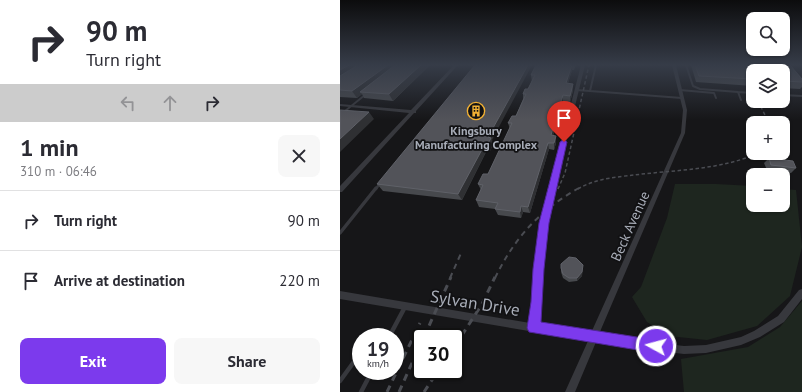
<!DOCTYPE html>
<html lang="en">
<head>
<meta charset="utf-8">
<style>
	:root { --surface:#fff; --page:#f7f7f7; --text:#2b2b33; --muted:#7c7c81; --line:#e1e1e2; --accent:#7c3aed }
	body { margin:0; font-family:"PT Sans",sans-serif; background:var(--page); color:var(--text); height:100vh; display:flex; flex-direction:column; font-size:15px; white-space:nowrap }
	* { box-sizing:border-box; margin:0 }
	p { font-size:13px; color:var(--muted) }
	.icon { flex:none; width:22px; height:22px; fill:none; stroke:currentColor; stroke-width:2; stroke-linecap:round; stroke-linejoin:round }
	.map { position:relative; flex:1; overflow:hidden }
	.panel { display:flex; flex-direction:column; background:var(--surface); width:340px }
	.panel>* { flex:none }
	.hud { background:#fff; color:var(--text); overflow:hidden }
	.tools { position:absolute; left:406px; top:12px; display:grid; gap:8px }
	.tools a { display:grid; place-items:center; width:44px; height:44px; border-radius:8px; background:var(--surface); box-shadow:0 1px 3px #0004; font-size:20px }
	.speed { position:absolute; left:12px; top:328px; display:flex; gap:8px; font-size:20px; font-weight:700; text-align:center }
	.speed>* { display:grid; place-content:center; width:52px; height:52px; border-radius:50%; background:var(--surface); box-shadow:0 1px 3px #0004; line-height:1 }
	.speed small { font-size:10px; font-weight:400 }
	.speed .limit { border:2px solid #111; border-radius:6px; background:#fff; color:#111 }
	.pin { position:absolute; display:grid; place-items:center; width:34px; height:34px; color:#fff; margin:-41px -17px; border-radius:50% 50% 50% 0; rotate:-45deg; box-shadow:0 0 4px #0007 }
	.pin .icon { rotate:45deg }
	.me { position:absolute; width:44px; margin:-22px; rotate:277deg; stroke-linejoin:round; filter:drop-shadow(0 0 3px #0008) }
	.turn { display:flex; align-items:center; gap:14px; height:84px; padding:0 20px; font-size:18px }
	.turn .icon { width:52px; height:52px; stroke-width:2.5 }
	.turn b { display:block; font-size:28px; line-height:34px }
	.lanes { display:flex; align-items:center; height:38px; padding:0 20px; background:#0003; justify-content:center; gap:20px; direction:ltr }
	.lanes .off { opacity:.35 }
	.round { display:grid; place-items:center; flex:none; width:42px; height:42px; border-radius:8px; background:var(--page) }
	.headline { display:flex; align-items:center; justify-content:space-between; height:68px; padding:0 20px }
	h1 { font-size:24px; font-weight:800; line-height:30px }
	.primary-button { display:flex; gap:8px; margin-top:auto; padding:8px 20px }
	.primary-button a { flex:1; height:46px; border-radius:8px; background:var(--accent); color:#fff; font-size:16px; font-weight:800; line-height:46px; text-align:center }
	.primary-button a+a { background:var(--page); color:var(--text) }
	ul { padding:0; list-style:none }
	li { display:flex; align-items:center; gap:12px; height:60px; padding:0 20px; border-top:1px solid var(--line) }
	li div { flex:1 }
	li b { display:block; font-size:15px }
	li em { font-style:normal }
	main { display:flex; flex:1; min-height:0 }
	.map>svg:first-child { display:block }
	.green { fill:#1e261f }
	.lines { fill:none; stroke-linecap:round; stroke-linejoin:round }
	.lane-far3 { stroke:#37383d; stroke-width:2 }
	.lane-far2 { stroke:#37383d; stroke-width:2.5 }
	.lane-far1 { stroke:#37383d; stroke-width:3.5 }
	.lane { stroke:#37383d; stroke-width:4.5 }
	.street { fill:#37383d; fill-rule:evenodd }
	.rail-far2 { stroke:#4a4c52; stroke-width:1.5; stroke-dasharray:3.5 2.5; stroke-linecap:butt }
	.rail-far1 { stroke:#4a4c52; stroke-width:2; stroke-dasharray:5.5 4.5; stroke-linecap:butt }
	.rail { stroke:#4a4c52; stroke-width:3; stroke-dasharray:7 5.5; stroke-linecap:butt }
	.wall { fill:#47494d }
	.shaded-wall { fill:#2f3033 }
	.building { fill:#525359; stroke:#5f6168 }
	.route { fill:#7c3aed; stroke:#51269a }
	.labels { text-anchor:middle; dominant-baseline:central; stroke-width:3.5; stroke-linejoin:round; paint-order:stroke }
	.far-poi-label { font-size:12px; font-weight:bold; fill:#a8adb8; stroke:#111113 }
	.street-label { font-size:14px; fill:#a8adb8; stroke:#111113 }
	.near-street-label { font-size:17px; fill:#a8adb8; stroke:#111113 }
</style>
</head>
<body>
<main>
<section class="panel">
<div class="hud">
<div class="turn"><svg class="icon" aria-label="right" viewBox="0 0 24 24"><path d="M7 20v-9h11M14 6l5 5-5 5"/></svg><div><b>90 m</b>Turn right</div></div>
<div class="lanes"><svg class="icon off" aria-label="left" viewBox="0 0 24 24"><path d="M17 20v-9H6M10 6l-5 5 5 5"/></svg><svg class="icon off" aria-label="ahead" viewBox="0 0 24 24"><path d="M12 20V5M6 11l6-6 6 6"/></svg><svg class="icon" aria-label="right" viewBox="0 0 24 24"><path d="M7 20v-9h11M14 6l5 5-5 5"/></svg></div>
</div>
<div class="headline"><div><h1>1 min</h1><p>310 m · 06:46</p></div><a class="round"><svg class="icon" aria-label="close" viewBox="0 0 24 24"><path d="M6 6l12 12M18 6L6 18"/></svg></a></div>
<ul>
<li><svg class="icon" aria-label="right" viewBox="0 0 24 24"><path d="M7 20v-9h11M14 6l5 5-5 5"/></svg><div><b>Turn right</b></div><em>90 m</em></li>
<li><svg class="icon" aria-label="arrive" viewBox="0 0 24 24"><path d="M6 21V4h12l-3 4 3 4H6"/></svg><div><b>Arrive at destination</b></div><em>220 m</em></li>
</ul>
<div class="primary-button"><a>Exit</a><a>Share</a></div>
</section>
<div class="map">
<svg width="462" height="392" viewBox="0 0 462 392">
	<rect width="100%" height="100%" fill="#161618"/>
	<path class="green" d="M335 184H376L413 186V205H443V189L456 190 462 247 450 296 417 326 367 340 329 336 307 322 292 297 301 287 327 218Z
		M462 301V392H344L341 359 408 347 440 327Z"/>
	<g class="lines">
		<path class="lane-far3" d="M256 65 250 91 342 98
			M346 65 353 86 360 89 398 92 401 100
			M236 90 250 91
			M340 90 374 93 376 98
			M398 92 413 93
			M443 95 462 96
			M0 115 25 95"/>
		<path class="lane-far2" d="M36 189 40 183"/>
		<path class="lane-far1" d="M0 233 36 188"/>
		<path class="lane" d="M30 337 31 334
			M49 337 65 307
			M0 381 21 352
			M21 392 32 371"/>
		<path class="street" d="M114 65H118L76 111V113H74L2 192H0V186L69 113 0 106V104L71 110Z
			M241 65H245L210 209 202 269 198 324 251 333 341 133 343 110 332 65H336L347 110 345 133 259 334 285 339 344 346 366 345 401 337 414 331 438 316 459 290 462 289V299L444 322 420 337 401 345 366 353 344 354 285 347 256 342 235 392H225L248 341 0 299V291L190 323 194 269 204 209Z"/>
		<path class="rail-far2" d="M407 86 413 97
			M418 101 429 123
			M218 189 225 173 249 65
			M238 189C254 179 276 177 294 175 334 170 382 170 418 153"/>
		<path class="rail-far1" d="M206 205 218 188
			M110 278 122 251
			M155 278C175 237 200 210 239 188"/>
		<path class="rail" d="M84 337 111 277
			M115 346 142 304 155 277
			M47 392 80 323
			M59 392 81 343
			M84 392 98 371"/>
	</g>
	<path class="wall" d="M0 65H90L53 101 24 98 22 94 17 98 0 97Z
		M196 65H236L234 70H232L228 83 233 90 230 103 223 102 220 113 225 120 224 126 216 125 213 136 216 143 214 150 209 149 190 213 183 212 181 218 158 215 155 209 139 207 136 200 141 190 138 184 148 174 170 129 168 123 176 116 183 99V94L188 89 192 82 191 75Z
		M351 65H450L462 79V87L460 89 443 88V71H413V86L356 82Z
		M152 140 153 144 150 151 147 150 122 200 43 191 37 184Z
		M429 158 456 168 451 173 427 170 424 163Z
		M243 265 242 276 237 281 229 282 223 278 221 272V268Z"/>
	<path class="shaded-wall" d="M9 65H22L0 80V70Z
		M48 65H60L20 92 22 94 17 98 12 91Z
		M81 65H90L53 101 49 94Z
		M188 65H192L152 140 153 144 150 151 148 144V137Z
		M232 65V70L226 90V83Z
		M233 84V90L230 103V96Z
		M223 95V102L218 119V112Z
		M29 112 34 119 0 152V139Z
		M225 113V120L224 126V119Z
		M216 118V125L211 142V135Z
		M216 136V143L214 150V143Z
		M208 143 209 149 190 213 188 207Z
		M145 144 147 150 122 200 118 194Z
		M181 206 183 212 181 218 180 212Z
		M242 272V276L237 281V278Z"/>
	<path class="building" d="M0 65H9L0 70Z
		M18 65H48L12 91 0 90V76Z
		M55 65H81L49 94 20 92Z
		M135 65H188L148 137 151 138 148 144H145L118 194 37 184Z
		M196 65H232L226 83 233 84 230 96 223 95 218 112 225 113 224 119 216 118 211 135 216 136 214 143H208L188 207 181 206 180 212 155 209 158 203 136 200 143 185 138 184 143 174H148L172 123H168L172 116H176L186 94H183L185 89H188L195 75H191Z
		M355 65H450L462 79V82L443 81V71H413V79L359 76Z
		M0 110 29 112 0 139Z
		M429 158 453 161 456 168 431 165Z
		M229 257 236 258 243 265 242 272 237 278H229L223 274 221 268V264Z"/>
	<linearGradient id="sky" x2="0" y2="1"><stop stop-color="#0c0c0d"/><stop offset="0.54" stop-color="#363c48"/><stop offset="1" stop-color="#363c48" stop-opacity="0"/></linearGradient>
	<rect width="462" height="120" fill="url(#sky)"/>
	<path class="route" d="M224 139 227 142 209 223 204 269 201 322 316 340 321 342 322 346 321 351 316 353 189 332 187 328 191 302 193 269 199 223 220 142Z"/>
	<defs>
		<symbol id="building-ring" viewBox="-11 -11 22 22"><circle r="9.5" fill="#111113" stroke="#f2b134" stroke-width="1.5"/><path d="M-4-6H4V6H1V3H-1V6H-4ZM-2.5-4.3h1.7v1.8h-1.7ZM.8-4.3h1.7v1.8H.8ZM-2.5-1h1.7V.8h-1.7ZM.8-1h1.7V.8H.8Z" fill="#f2b134"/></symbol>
	</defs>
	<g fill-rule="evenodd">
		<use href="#building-ring" x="126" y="101" width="20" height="20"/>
	</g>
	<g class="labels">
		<g class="far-poi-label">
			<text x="136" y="130">Kingsbury<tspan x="136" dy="14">Manufacturing Complex</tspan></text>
		</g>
		<g class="street-label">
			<text transform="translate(290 226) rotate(-66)">Beck Avenue</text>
		</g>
		<g class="near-street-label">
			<text transform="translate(135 303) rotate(9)">Sylvan Drive</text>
		</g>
	</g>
</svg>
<div class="tools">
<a><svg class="icon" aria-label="search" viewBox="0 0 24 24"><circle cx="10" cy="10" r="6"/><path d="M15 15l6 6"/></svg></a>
<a><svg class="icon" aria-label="layers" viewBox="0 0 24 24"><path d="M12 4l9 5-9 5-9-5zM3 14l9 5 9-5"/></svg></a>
<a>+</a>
<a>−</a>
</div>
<div class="speed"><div>19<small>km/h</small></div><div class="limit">30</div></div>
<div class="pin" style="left:224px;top:142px;background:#d93025"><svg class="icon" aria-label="arrive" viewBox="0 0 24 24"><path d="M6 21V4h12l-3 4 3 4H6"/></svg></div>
<svg class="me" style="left:316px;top:346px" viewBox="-20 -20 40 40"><circle r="17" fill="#7c3aed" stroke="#fff" stroke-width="3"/><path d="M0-11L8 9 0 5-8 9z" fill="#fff"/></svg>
</div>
</main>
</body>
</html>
